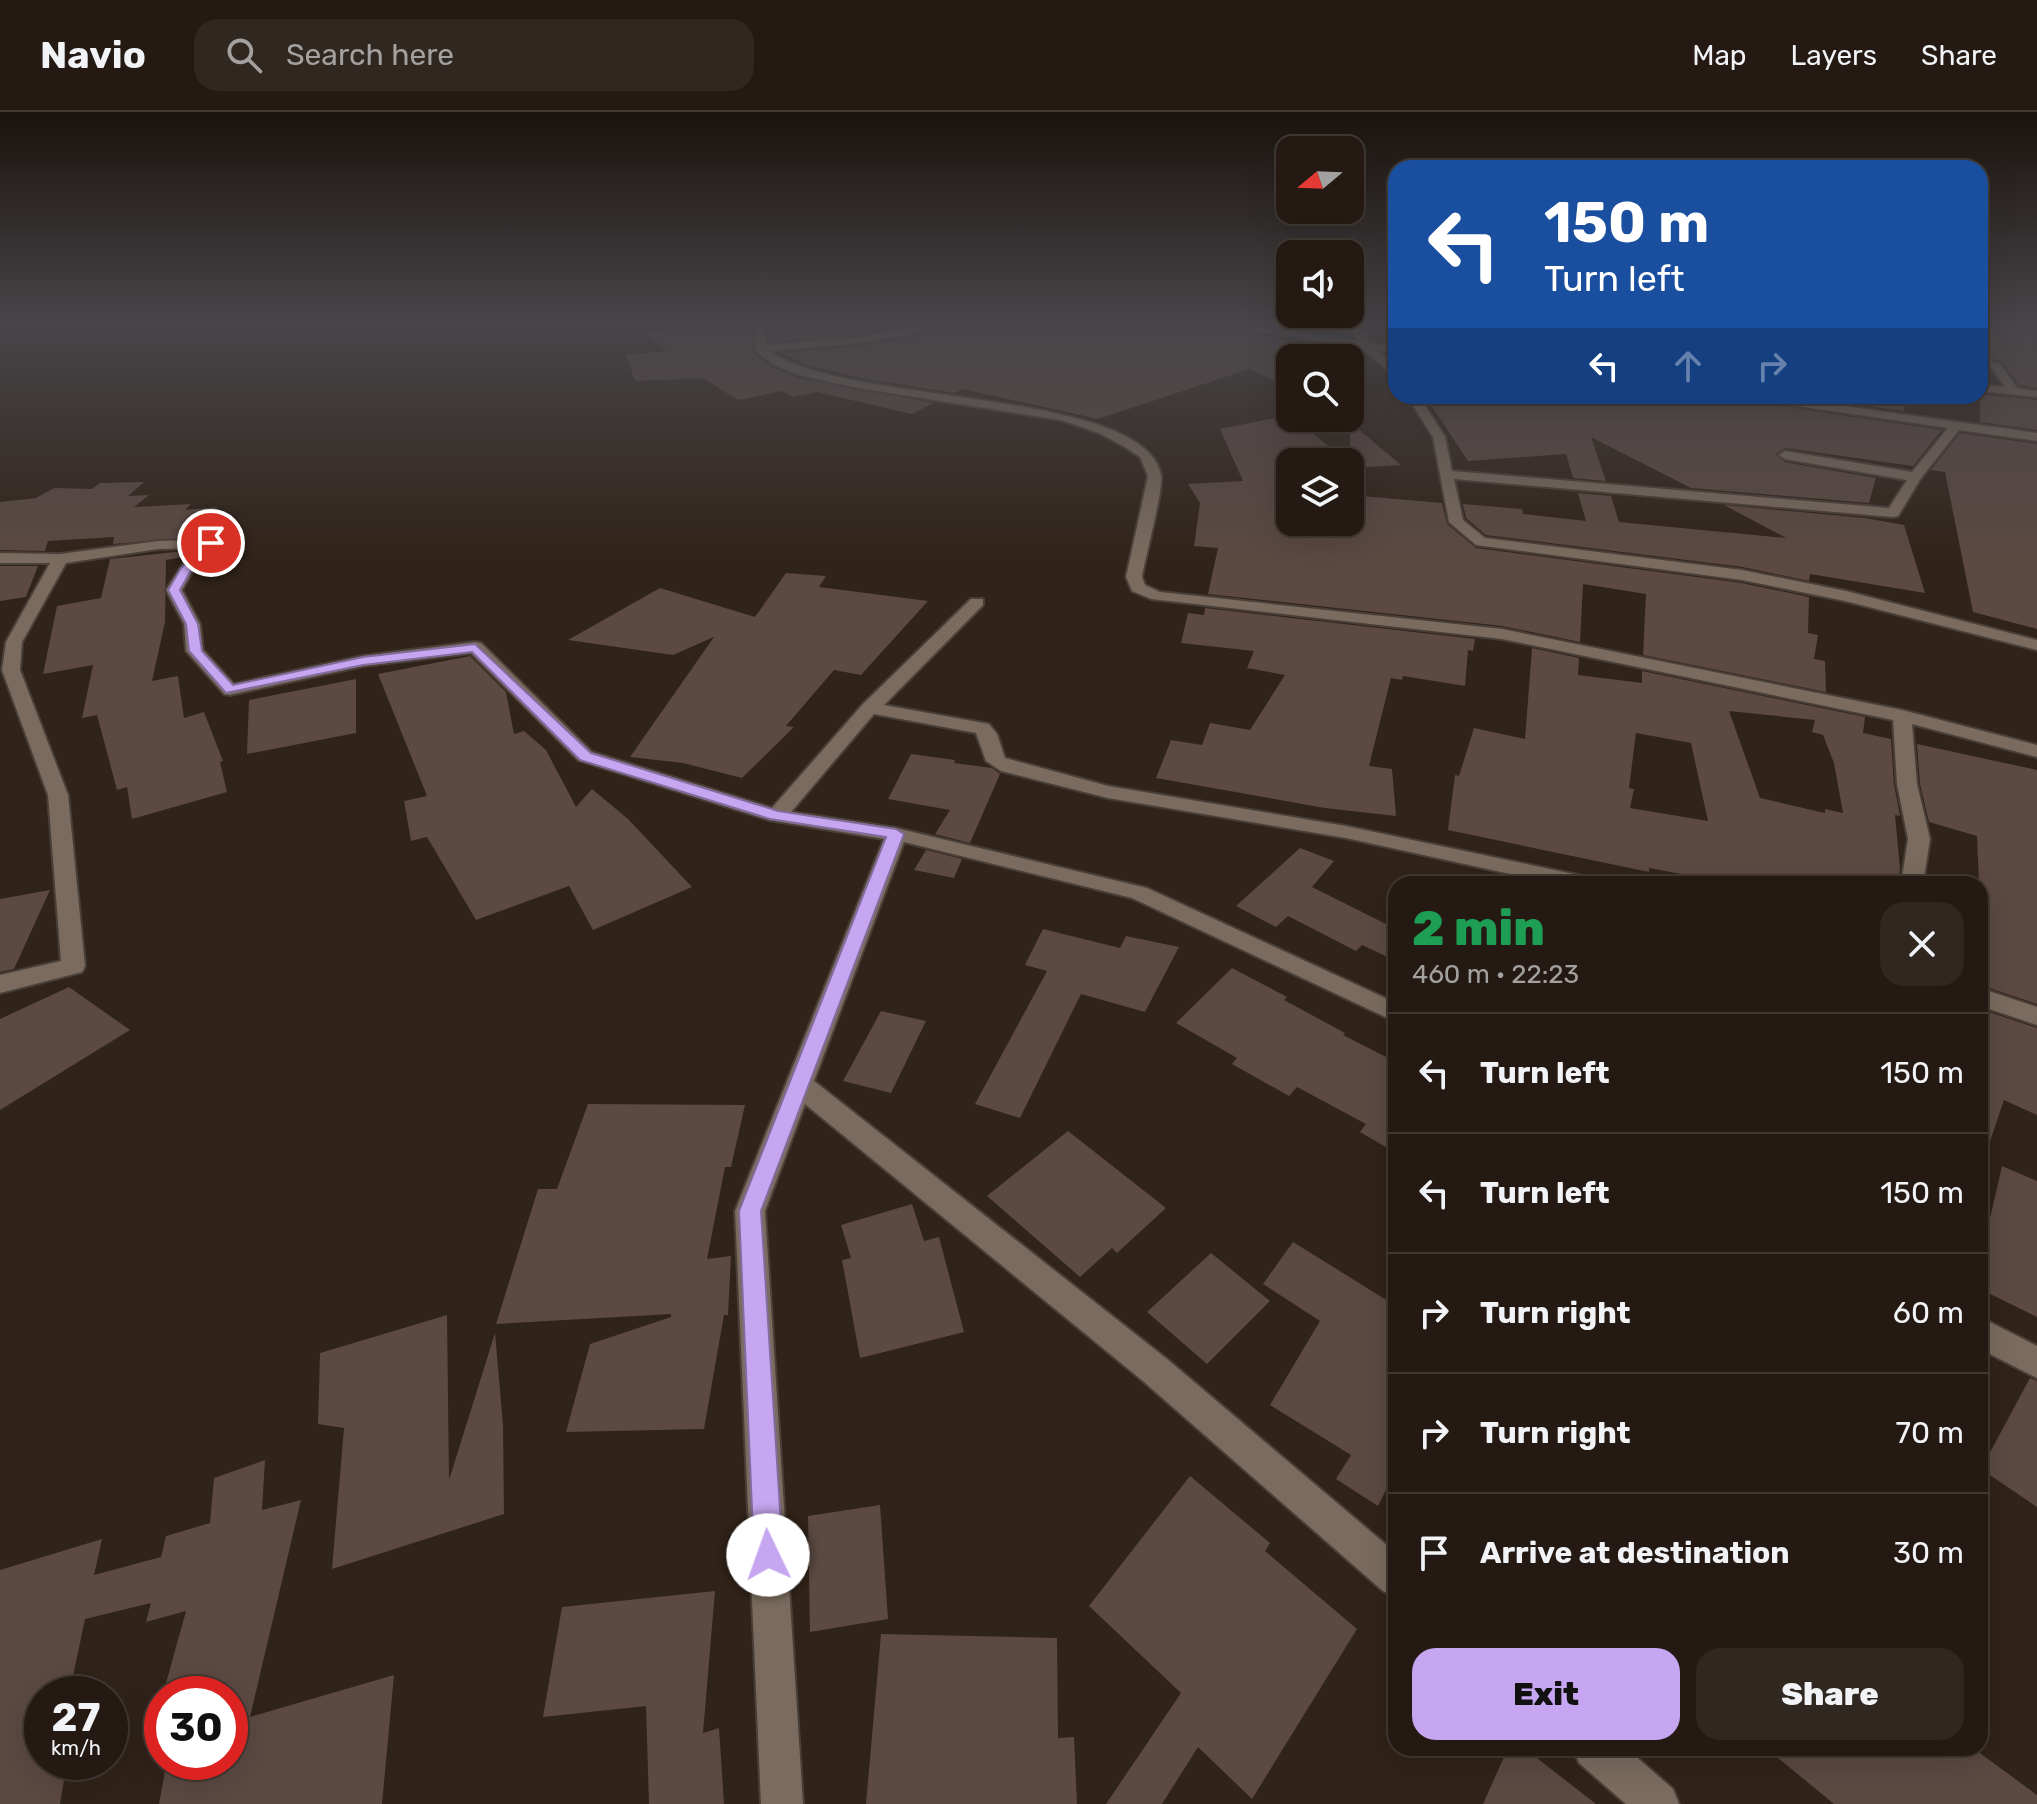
<!DOCTYPE html>
<html lang="en">
<head>
<meta charset="utf-8">
<style>
	:root { --surface:#241a13; --page:#302721; --text:#f1f3f6; --muted:#a3a1a0; --line:#413833; --accent:#c6a6f0 }
	body { margin:0; font-family:Rubik,sans-serif; background:var(--page); color:var(--text); height:100vh; display:flex; flex-direction:column; font-size:30px; white-space:nowrap }
	* { box-sizing:border-box; margin:0 }
	p { font-size:26px; color:var(--muted) }
	.icon { flex:none; width:44px; height:44px; fill:none; stroke:currentColor; stroke-width:2; stroke-linecap:round; stroke-linejoin:round }
	.map { position:relative; flex:1; overflow:hidden }
	.panel { position:absolute; left:1388px; top:764px; width:600px; height:880px; display:flex; flex-direction:column; background:var(--surface); border-radius:24px; box-shadow:0 8px 32px #0002,0 0 0 2px var(--line) }
	.panel>* { flex:none }
	.top-card { position:absolute; left:1388px; top:48px; width:600px; height:244px; border-radius:24px; box-shadow:0 8px 32px #0002,0 0 0 2px var(--line); background:#1a4fa0; color:#fff; overflow:hidden }
	.needle { width:52px; rotate:251deg }
	.fabs { position:absolute; left:1276px; top:24px; display:grid; gap:16px }
	.fabs a { display:grid; place-items:center; width:88px; height:88px; border-radius:16px; background:var(--surface); box-shadow:0 8px 32px #0002,0 0 0 2px var(--line); font-size:40px }
	.speed { position:absolute; left:24px; top:1564px; display:flex; gap:16px; font-size:40px; font-weight:700; text-align:center }
	.speed>* { display:grid; place-content:center; width:104px; height:104px; border-radius:50%; background:var(--surface); box-shadow:0 8px 32px #0002,0 0 0 2px var(--line); line-height:1 }
	.speed small { font-size:20px; font-weight:400 }
	.speed .limit { border:12px solid #d22; background:#fff; color:#111 }
	.pin { position:absolute; display:grid; place-items:center; width:68px; height:68px; color:#fff; margin:-34px; border:4px solid #fff; border-radius:50%; box-shadow:0 2px 8px #0007 }
	.me { position:absolute; width:88px; margin:-44px; rotate:357deg; stroke-linejoin:round; filter:drop-shadow(0 0 6px #0008) }
	.turn { display:flex; align-items:center; gap:28px; height:168px; padding:0 24px; font-size:36px }
	.turn .icon { width:104px; height:104px; stroke-width:2.5 }
	.turn b { display:block; font-size:56px; line-height:68px }
	.lanes { display:flex; align-items:center; height:76px; padding:0 24px; background:#0003; justify-content:center; gap:40px; direction:ltr }
	.lanes .off { opacity:.35 }
	.round { display:grid; place-items:center; flex:none; width:84px; height:84px; border-radius:24px; background:var(--page) }
	.summary { display:flex; align-items:center; justify-content:space-between; height:136px; padding:0 24px }
	h1 { font-size:48px; font-weight:800; line-height:60px; color:#1e9e55 }
	.cta { display:flex; gap:16px; margin-top:auto; padding:16px 24px }
	.cta a { flex:1; height:92px; border-radius:24px; background:var(--accent); color:#111; font-size:32px; font-weight:800; line-height:92px; text-align:center }
	.cta a+a { background:var(--page); color:var(--text) }
	ul { padding:0; list-style:none }
	li { display:flex; align-items:center; gap:24px; height:120px; padding:0 24px; border-top:2px solid var(--line) }
	li div { flex:1 }
	li b { display:block; font-size:30px }
	li em { font-style:normal }
	header { display:flex; align-items:center; gap:48px; box-sizing:border-box; height:112px; padding:0 40px; background:var(--surface); border-bottom:2px solid var(--line) }
	header strong { font-size:38px }
	nav { display:flex; gap:44px; margin-inline-start:auto; font-size:28px }
	.search { width:560px; height:72px; background:var(--page); display:flex; align-items:center; gap:20px; box-sizing:border-box; padding:0 28px; border-radius:24px; color:var(--muted); font-size:30px }
	.map>svg:first-child { display:block }
	.building { fill:#5b4942; fill-rule:evenodd }
	.lines { fill:none; stroke-linecap:round; stroke-linejoin:round }
	.street-casing { stroke:#4a3f37; stroke-width:4 }
	.street { fill:#7a6b5e; fill-rule:evenodd }
	.route { fill:#c6a6f0; stroke:#816c9c; stroke-width:2 }
</style>
</head>
<body>
<header>
<strong>Navio</strong>
<div class="search"><svg class="icon" aria-label="search" viewBox="0 0 24 24"><circle cx="10" cy="10" r="6"/><path d="M15 15l6 6"/></svg>Search here</div>
<nav><a>Map</a><a>Layers</a><a>Share</a></nav>
</header>
<div class="map">
<svg width="2037" height="1692" viewBox="0 0 2037 1692">
	<rect width="100%" height="100%" fill="#302319"/>
	<path class="building" d="M695 212H752L754 241 773 256 798 266 934 291 912 302 817 280 793 285 782 279 738 288 703 266 635 269 626 243 667 239 647 221 696 214Z
		M768 212H920L859 222 768 230Z
		M957 212H1208L1211 215 1290 228V276L1249 257 1098 307 963 277 954 281 859 266 807 253 781 241 860 234 950 218Z
		M1980 212 2037 220V276L2019 273 2002 250 1980 243Z
		M1980 282 2037 288V318L1980 310Z
		M1476 284H1715L1942 318 1913 354 1785 336 1776 342 1784 350 1876 366 1869 391 1691 376 1591 325 1606 369 1573 366 1566 342 1468 349 1431 293 1476 292Z
		M1795 284H1889L1906 287 1904 299Z
		M1290 303 1340 343V350H1290V410H1350V383L1442 391 1447 412 1476 436 1742 471 1809 485 1808 521 1818 523 1814 547 1825 549 1826 580 1643 543 1646 482 1583 472 1580 530 1502 514 1208 482 1218 436 1194 434 1200 391 1188 372 1243 369 1220 317Z
		M1350 310 1401 353 1350 356Z
		M1960 321 2037 332V517L1973 500 1945 360 1931 358Z
		M144 370 128 384 149 383 134 395 191 392 185 398 217 395 195 425 113 432 114 425 48 429 45 439 0 438V390L36 386 54 376 92 377 100 371Z
		M1578 381 1611 384 1619 410 1786 426 1724 393 1865 406 1904 413 1925 481 1810 462 1809 469 1742 455 1486 423 1466 406 1463 392 1522 397 1523 402 1586 409Z
		M184 439 183 445 166 448 165 510 152 569 178 564 184 606 204 600 223 649 220 650 227 680 132 707 127 675 117 678 97 603 82 606 93 553 43 562 57 494 101 486 110 447Z
		M0 454H38L26 485 0 489Z
		M786 461 826 464 819 475 928 489 861 563 834 558 786 614 794 615 742 666 683 651 630 645 714 525 673 543 568 528 660 476 755 505Z
		M1205 496 1475 527 1473 539 1468 538 1465 574 1403 564 1402 568 1391 566 1369 654 1392 657 1396 704 1325 696 1156 666 1171 628 1202 633 1210 611 1250 618 1285 563 1247 556 1254 539 1181 531 1188 501 1204 503Z
		M1532 536 1579 546 1578 563 1642 571V559L1865 605 1863 621 1891 627 1894 672 1900 704 1895 703 1900 757 1898 772H1735L1649 756V760L1448 718 1455 663 1459 664 1474 616 1525 627ZM1729 599 1815 608 1812 620 1823 623 1834 651 1843 701 1825 697V701L1760 686ZM1636 621 1691 631 1708 709 1630 696 1634 677 1629 676Z
		M470 544 506 580 514 622 524 619 546 638 576 695 592 677 628 707 692 775 593 818 569 774 476 808 427 725 411 729 404 689 427 684 378 562Z
		M356 567V621L247 642 249 588Z
		M1917 632 2037 658V892L1980 873 1984 772H1979L1977 724 1929 710 1920 672Z
		M911 642 955 648 954 651 992 656 1000 662 970 731 935 722 950 698 888 687Z
		M1300 736 1334 749 1312 775 1396 817V849L1362 833 1356 839 1288 804 1276 815 1236 794Z
		M926 738 962 747 954 766 914 758Z
		M50 778 14 857 0 860V787Z
		M1043 817 1120 836 1126 824 1179 835 1145 900 1081 882 1020 1006 975 992 1047 859 1025 853Z
		M1232 856 1287 885 1284 888 1345 921 1343 923 1396 950V1041L1360 1020 1366 1012 1297 975 1289 984 1232 952 1237 946 1176 911Z
		M69 875 130 918 0 998V907Z
		M1980 897 2037 916V1003L2004 988 1985 1044 1980 1043Z
		M881 899 926 909 891 981 843 969Z
		M588 992 745 993 731 1055H725L707 1147 731 1144 728 1203H724L704 1317 566 1320 590 1232 671 1205V1202L496 1212 538 1077H557Z
		M1068 1019 1166 1096 1117 1141 1112 1136 1080 1165 987 1084Z
		M2002 1054 2037 1069V1205L1980 1177V1150Z
		M912 1092 924 1129 939 1125 964 1220 860 1246 842 1148 851 1146 841 1113Z
		M1293 1130 1396 1194V1358L1378 1394 1336 1367 1351 1343 1270 1293 1320 1209 1263 1172Z
		M1211 1141 1270 1189 1207 1252 1147 1200Z
		M447 1203 449 1368 495 1221 503 1313 504 1402 332 1457 344 1316 318 1312 320 1241Z
		M2030 1266 2037 1269V1395L1981 1357Z
		M265 1348 262 1398 301 1388 250 1605 394 1563 382 1692H159L165 1659 194 1650H230V1582H163L186 1499 146 1510 151 1491 85 1507 73 1564 42 1574V1650H67L60 1692H0V1458L102 1427 94 1463 161 1445 166 1424 210 1411 214 1366Z
		M1190 1364 1270 1431 1265 1439 1357 1517 1252 1687 1198 1635 1162 1692H1106L1181 1581 1089 1494Z
		M880 1393 888 1507 810 1520 808 1404Z
		M715 1479 703 1621 719 1616 724 1692H649L646 1594 543 1605 562 1495Z
		M881 1522 1057 1526 1058 1626 1074 1625 1077 1692H866Z
		M1508 1636H1524L1596 1692H1483Z
		M1766 1636H1973L2037 1683V1692H1834Z"/>
	<g class="lines">
		<defs>
			<path id="street" d="M755 212H765V233L859 225 935 212H954L949 215 859 231 770 239C839 293 1145 276 1161 363 1164 376 1145 446 1142 465L1145 473 1160 480 1502 517 1902 598 2037 633V645L1912 612 1917 672 1930 727 1923 772H1901L1908 727 1897 672 1893 608 1502 527 1151 487 1132 479 1126 465 1148 364 1140 345 1125 335 1099 321 1061 308 857 276 799 263 774 253 756 239Z
				M1211 212H1233L1358 229 1352 217 1355 212H1365L1362 217 1369 231 1396 235V241L1377 238 1396 257V266L1362 236Z
				M2012 212H2037V217Z
				M1980 246 2000 252 2017 276 2037 279V285L1980 279V273L2005 275 1992 256 1980 252Z
				M1407 284H1419L1445 325 1452 359 1889 396 1907 368 1785 347 1779 343 1785 339 1912 360 1948 316 1749 287 1743 284H1773L2037 321V329L1959 318 1921 366 1898 404 1893 405 1454 367 1463 408 1485 426 1742 458 1846 479 2037 528V538L1845 489 1742 468 1476 433 1449 410 1433 325Z
				M211 427 218 431 192 460 182 478 200 512 203 538 234 572 363 544 475 530 481 531 592 640 772 696 863 592 971 487H983V493L884 593 989 612 997 622 1005 646 1108 674 1346 714 1597 767 1600 772H1556L1346 726 1108 686 1001 659 986 649 976 621 874 602 791 700 896 716 1147 776 1396 891V910L1132 786 904 730 814 969 1167 1247 1396 1441V1485L1383 1479 1143 1269 805 992 765 1099 803 1692H761L735 1099 884 727 769 708 578 648 471 541 363 554 230 583 224 582 186 539 184 512 166 478 181 455 198 436 158 437 66 451 22 530 20 558 68 683 85 854 82 860 0 881V863L61 849 48 683 2 558 6 530 50 451H0V441L60 442 158 429Z
				M1980 876 2037 895V913L1980 894Z
				M1980 1205 2037 1234V1266L1980 1237Z
				M1573 1636H1626L1673 1677 1679 1692H1626L1579 1651Z"/>
		</defs>
		<use href="#street" class="street-casing"/>
		<use href="#street" class="street"/>
	</g>
	<linearGradient id="sky" x2="0" y2="1"><stop stop-color="#1a130e"/><stop offset="0.47" stop-color="#484549"/><stop offset="1" stop-color="#484549" stop-opacity="0"/></linearGradient>
	<rect width="2037" height="448" fill="url(#sky)"/>
	<path class="route" d="M207 428 217 431 190 460 180 478 198 512 202 539 233 573 363 545 475 532 591 641 778 699 896 717 904 722 761 1099 783 1443 778 1453 768 1457 758 1453 754 1443 739 1099 886 725 770 707 580 648 472 540 363 553 226 581 189 539 186 512 168 478 181 456Z"/>
</svg>
<div class="fabs">
<a><svg class="needle" viewBox="-14 -14 28 28"><path d="M0-13l5 13h-10z" fill="#e53935"/><path d="M0 13l5-13h-10z" fill="#a3a1a0"/></svg></a>
<a><svg class="icon" aria-label="sound" viewBox="0 0 24 24"><path d="M4 9h4l5-4v14l-5-4H4zM17 9q2 3 0 6"/></svg></a>
<a><svg class="icon" aria-label="search" viewBox="0 0 24 24"><circle cx="10" cy="10" r="6"/><path d="M15 15l6 6"/></svg></a>
<a><svg class="icon" aria-label="layers" viewBox="0 0 24 24"><path d="M12 4l9 5-9 5-9-5zM3 14l9 5 9-5"/></svg></a>
</div>
<div class="speed"><div>27<small>km/h</small></div><div class="limit">30</div></div>
<div class="pin" style="left:211px;top:431px;background:#d93025"><svg class="icon" aria-label="arrive" viewBox="0 0 24 24"><path d="M6 21V4h12l-3 4 3 4H6"/></svg></div>
<svg class="me" style="left:768px;top:1443px" viewBox="-20 -20 40 40"><circle r="19" fill="#fff"/><path d="M0-13L10 11 0 6-10 11z" fill="#c6a6f0"/></svg>
<div class="top-card">
<div class="turn"><svg class="icon" aria-label="left" viewBox="0 0 24 24"><path d="M17 20v-9H6M10 6l-5 5 5 5"/></svg><div><b>150 m</b>Turn left</div></div>
<div class="lanes"><svg class="icon" aria-label="left" viewBox="0 0 24 24"><path d="M17 20v-9H6M10 6l-5 5 5 5"/></svg><svg class="icon off" aria-label="ahead" viewBox="0 0 24 24"><path d="M12 20V5M6 11l6-6 6 6"/></svg><svg class="icon off" aria-label="right" viewBox="0 0 24 24"><path d="M7 20v-9h11M14 6l5 5-5 5"/></svg></div>
</div>
<section class="panel">
<div class="summary"><div><h1>2 min</h1><p>460 m · 22:23</p></div><a class="round"><svg class="icon" aria-label="close" viewBox="0 0 24 24"><path d="M6 6l12 12M18 6L6 18"/></svg></a></div>
<ul>
<li><svg class="icon" aria-label="left" viewBox="0 0 24 24"><path d="M17 20v-9H6M10 6l-5 5 5 5"/></svg><div><b>Turn left</b></div><em>150 m</em></li>
<li><svg class="icon" aria-label="left" viewBox="0 0 24 24"><path d="M17 20v-9H6M10 6l-5 5 5 5"/></svg><div><b>Turn left</b></div><em>150 m</em></li>
<li><svg class="icon" aria-label="right" viewBox="0 0 24 24"><path d="M7 20v-9h11M14 6l5 5-5 5"/></svg><div><b>Turn right</b></div><em>60 m</em></li>
<li><svg class="icon" aria-label="right" viewBox="0 0 24 24"><path d="M7 20v-9h11M14 6l5 5-5 5"/></svg><div><b>Turn right</b></div><em>70 m</em></li>
<li><svg class="icon" aria-label="arrive" viewBox="0 0 24 24"><path d="M6 21V4h12l-3 4 3 4H6"/></svg><div><b>Arrive at destination</b></div><em>30 m</em></li>
</ul>
<div class="cta"><a>Exit</a><a>Share</a></div>
</section>
</div>
</body>
</html>
